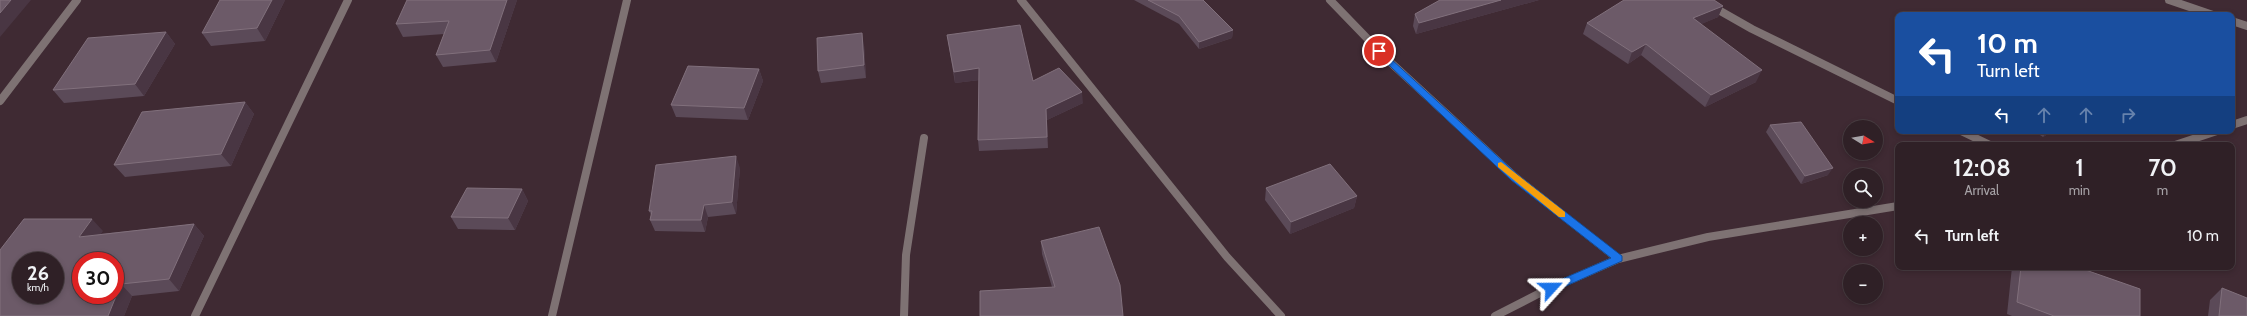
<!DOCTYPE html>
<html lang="en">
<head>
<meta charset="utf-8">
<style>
	:root { --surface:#2f2026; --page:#3b2d32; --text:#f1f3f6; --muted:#a7a3a7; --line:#4a3e43 }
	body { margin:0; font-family:Cabin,sans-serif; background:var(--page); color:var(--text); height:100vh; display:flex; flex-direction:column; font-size:15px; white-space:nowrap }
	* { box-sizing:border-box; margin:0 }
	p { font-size:13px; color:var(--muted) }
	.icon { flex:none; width:22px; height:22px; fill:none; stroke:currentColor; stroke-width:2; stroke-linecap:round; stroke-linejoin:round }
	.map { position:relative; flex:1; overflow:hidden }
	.panel { position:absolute; left:1895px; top:142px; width:340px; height:128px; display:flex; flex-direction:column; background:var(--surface); border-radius:8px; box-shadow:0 2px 6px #0003,0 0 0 1px var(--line) }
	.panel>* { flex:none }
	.banner { position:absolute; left:1895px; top:12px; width:340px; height:122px; border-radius:8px; box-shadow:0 2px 6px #0003,0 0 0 1px var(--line); background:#1a4fa0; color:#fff; overflow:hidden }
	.needle { width:26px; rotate:101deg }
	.buttons { position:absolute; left:1843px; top:120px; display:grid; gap:8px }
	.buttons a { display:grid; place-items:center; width:40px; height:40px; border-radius:50%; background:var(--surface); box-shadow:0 2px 6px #0003,0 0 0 1px var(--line); font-size:20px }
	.speed { position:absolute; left:12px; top:252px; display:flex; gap:8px; font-size:20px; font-weight:700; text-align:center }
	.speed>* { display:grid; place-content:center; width:52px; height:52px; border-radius:50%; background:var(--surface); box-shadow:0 2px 6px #0003,0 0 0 1px var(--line); line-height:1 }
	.speed small { font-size:10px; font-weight:400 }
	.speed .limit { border:6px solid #d22; background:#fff; color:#111 }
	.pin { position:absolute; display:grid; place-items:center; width:34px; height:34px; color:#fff; margin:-17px; border:2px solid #fff; border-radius:50%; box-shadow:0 1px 4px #0007 }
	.me { position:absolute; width:44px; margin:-22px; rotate:66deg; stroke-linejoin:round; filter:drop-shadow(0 0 3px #0008) }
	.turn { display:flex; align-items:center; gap:14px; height:84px; padding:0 16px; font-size:18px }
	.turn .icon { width:52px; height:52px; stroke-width:2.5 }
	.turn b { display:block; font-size:28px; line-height:34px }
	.lanes { display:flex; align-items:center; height:38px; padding:0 16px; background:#0003; justify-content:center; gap:20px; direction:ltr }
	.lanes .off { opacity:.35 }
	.eta { display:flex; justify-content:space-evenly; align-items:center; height:68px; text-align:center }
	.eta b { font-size:24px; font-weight:600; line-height:28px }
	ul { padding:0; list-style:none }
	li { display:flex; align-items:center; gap:12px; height:52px; padding:0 16px }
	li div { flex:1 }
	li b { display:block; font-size:15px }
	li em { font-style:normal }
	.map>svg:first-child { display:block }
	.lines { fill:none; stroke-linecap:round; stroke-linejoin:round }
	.minor { stroke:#7e7273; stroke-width:8 }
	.wall { fill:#5b4a58 }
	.shaded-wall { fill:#493643 }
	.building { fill:#6c5a68; stroke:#81707c; fill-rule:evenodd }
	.route { fill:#1a73e8; stroke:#114b97 }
	.slow { fill:#f59e0b }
</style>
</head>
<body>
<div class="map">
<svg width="2247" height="316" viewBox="0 0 2247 316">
	<rect width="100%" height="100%" fill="#3f2a33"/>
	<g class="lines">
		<path class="minor" d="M1021 0 1227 257 1281 316
			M1330 0 1389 61 1515 177 1618 259
			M1701 0 1752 29 1898 101
			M2169 0 2213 15
			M2232 21 2247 26
			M0 101 77 0
			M2232 125 2247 120
			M1961 131 1990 145
			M2175 145 2217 131
			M195 316 348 0
			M552 316 627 0
			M904 316 906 255 924 138
			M1495 316 1538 294 1618 259 1708 237 1898 206"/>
	</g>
	<path class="wall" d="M285 0 265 41 211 46 202 33Z
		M517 0 496 62 443 67 436 55 444 34 403 37 396 24Z
		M1134 0H1203L1233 30 1232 38 1199 49 1179 24Z
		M1440 0H1539L1416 34 1413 26 1415 14Z
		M1723 6 1718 17 1701 24 1756 82 1705 107 1641 55 1628 64 1583 34 1587 23Z
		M166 32 175 44 144 96 64 103 53 90Z
		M947 35 1033 81 1083 103 1047 120 1048 148 979 151 978 140 979 80 955 83Z
		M864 45 866 78 821 83 818 71Z
		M759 69 763 81 748 120 676 117 671 105Z
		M245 102 254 114 231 166 125 177 114 165Z
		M1770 125 1828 175 1801 184 1766 132Z
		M2034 131H2053L2043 137Z
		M740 168 736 214 708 217 705 232 655 231 650 220 651 215 649 211Z
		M1266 188 1357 196 1354 208 1290 234 1265 200Z
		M522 189 528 201 515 230 458 229 451 217Z
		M194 224 204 236 179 291 132 296 124 316H0L103 231 100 234Z
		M1041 241 1120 285 1052 287 1042 254Z
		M2012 267H2077L2140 316H2012L2007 314Z
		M2222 288 2247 316H2208L2210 300Z"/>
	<path class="shaded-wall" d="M11 0H31L0 37V13Z
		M272 0H285L265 41 257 28Z
		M507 0H517L496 62 490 50Z
		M1501 0H1539L1416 34 1419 23Z
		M1723 6 1718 17 1688 30 1693 18Z
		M1233 30 1232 38 1199 49V42Z
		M166 32 175 44 144 96 135 84Z
		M862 33 864 45 866 78 864 65Z
		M1646 44 1641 55 1628 64 1632 52Z
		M979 68 980 80 955 83 954 72Z
		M759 69 763 81 748 120 744 108Z
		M1762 70 1756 82 1705 107 1711 95Z
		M1082 92 1083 103 1047 120 1048 148 1046 109Z
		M245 102 254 114 231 166 221 154Z
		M2047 131H2053L2043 137Z
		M736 156 740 168 736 214 732 202Z
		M1833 168 1828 175 1801 184 1805 176Z
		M522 189 528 201 515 230 508 218Z
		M1357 196 1354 208 1290 234 1291 222Z
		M704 205 708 217 705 232 701 220Z
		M92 219 103 231 90 249 79 237Z
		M194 224 204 236 179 291 169 279Z
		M121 284 132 296 124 316H108Z"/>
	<path class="building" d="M0 0H11L0 13Z
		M220 0H272L257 28 202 33Z
		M407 0H507L490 50 436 55 449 21 396 24Z
		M1148 0H1203L1233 30 1199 42 1179 16Z
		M1440 0H1501L1419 23 1415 14Z
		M1624 0H1714L1723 6 1693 18 1762 70 1711 95 1646 44 1632 52 1587 23Z
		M1020 25 1033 81 1059 68 1082 92 1046 109 1047 137 978 140 979 68 954 72 947 35Z
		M166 32 135 84 53 90 88 38Z
		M862 33 864 65 818 71 817 38Z
		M688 66 759 69 744 108 671 105Z
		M245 102 221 154 114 165 142 112Z
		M1801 122 1833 168 1805 176 1770 125Z
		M736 156 732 202 704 205 701 220H650L652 211H649L656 165Z
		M1330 164 1357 196 1291 222 1266 188Z
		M467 188 522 189 508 218 451 217Z
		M24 219H92L79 237 194 224 169 279 121 284 108 316H0V250ZM21 261H55V295H21ZM81 261H115V295H81Z
		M1099 227 1120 285 1123 316H980V291L1055 287 1041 241Z
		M2021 267H2077L2140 289V316H2054L2017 302Z
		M2222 288 2247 298V316H2219Z"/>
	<path class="route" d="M1379 48 1518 175 1622 256V261L1555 291H1548V285L1611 258 1511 180 1376 53 1375 51Z"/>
	<path class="slow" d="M1501 162 1565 212V217H1559L1498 167V163Z"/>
</svg>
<div class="buttons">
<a><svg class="needle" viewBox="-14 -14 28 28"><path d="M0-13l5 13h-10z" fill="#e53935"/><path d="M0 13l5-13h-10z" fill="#a7a3a7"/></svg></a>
<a><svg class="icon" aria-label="search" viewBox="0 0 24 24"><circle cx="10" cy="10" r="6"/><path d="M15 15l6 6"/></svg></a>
<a>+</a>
<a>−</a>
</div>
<div class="speed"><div>26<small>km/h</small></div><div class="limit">30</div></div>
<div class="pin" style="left:1379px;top:51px;background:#d93025"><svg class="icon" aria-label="arrive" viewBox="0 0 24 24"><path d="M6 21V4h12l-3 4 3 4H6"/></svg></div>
<svg class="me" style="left:1551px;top:288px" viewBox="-20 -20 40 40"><path d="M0-17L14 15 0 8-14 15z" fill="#1a73e8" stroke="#fff" stroke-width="4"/></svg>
<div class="banner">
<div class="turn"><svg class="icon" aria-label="left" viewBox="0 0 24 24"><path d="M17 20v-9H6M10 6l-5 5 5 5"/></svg><div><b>10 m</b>Turn left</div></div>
<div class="lanes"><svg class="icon" aria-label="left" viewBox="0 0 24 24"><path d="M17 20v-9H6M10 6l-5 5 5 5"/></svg><svg class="icon off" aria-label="ahead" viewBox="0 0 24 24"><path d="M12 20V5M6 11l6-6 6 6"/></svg><svg class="icon off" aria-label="ahead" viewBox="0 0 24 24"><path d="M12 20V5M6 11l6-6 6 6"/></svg><svg class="icon off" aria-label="right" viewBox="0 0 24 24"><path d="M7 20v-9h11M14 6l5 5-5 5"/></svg></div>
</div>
<section class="panel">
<div class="eta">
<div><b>12:08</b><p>Arrival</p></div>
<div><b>1</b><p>min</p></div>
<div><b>70</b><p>m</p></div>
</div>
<ul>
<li><svg class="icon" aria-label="left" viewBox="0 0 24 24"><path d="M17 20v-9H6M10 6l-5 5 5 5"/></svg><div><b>Turn left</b></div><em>10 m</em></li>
</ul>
</section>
</div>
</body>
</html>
